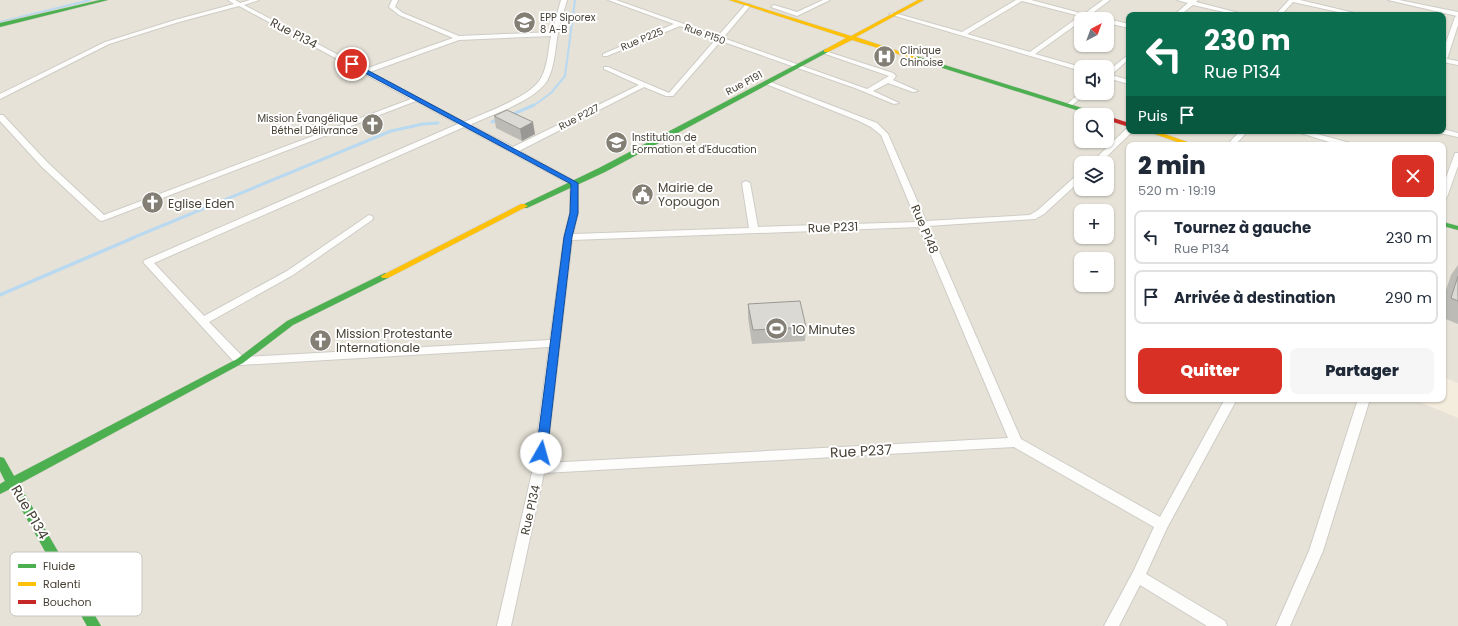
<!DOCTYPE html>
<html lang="fr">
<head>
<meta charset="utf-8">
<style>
	:root { --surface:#fff; --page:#f6f6f7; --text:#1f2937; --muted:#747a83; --line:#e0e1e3; --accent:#d93025 }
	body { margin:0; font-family:Poppins,sans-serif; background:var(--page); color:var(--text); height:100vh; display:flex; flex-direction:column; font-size:15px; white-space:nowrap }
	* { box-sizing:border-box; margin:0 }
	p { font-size:13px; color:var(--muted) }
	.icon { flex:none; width:22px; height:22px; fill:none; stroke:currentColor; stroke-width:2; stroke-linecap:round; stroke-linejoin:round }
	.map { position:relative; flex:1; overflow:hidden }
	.side { position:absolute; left:1126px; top:142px; width:320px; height:260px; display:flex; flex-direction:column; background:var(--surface); border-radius:8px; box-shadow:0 1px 3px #0004 }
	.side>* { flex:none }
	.banner { position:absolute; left:1126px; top:12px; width:320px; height:122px; border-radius:8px; box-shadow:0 1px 3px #0004; background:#0b6e4f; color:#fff; overflow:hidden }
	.needle { width:26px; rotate:41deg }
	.fabs { position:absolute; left:1074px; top:12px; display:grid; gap:8px }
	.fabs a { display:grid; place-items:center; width:40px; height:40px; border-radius:8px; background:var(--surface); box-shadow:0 1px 3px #0004; font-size:20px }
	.pin { position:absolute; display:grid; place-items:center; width:34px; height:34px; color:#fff; margin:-17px; border:2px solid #fff; border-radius:50%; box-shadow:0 1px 4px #0007 }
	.me { position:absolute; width:44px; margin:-22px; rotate:7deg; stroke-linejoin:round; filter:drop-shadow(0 0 3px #0008) }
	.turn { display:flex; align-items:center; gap:14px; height:84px; padding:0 12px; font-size:18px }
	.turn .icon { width:52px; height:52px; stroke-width:2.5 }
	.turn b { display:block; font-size:28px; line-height:34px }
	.then { display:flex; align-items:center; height:38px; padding:0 12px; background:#0003; gap:8px; font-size:15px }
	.round { display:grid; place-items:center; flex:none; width:42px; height:42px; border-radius:8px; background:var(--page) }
	.overview { display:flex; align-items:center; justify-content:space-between; height:68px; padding:0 12px }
	h1 { font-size:24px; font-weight:800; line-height:30px }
	.action { display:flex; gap:8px; margin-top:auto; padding:8px 12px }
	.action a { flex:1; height:46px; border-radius:8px; background:var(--accent); color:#fff; font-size:16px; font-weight:800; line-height:46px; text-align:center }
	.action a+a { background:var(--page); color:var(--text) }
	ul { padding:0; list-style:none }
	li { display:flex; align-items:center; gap:12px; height:54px; margin:0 8px 6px; padding:0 4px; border:2px solid var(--line); border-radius:8px }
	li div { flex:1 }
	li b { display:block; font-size:15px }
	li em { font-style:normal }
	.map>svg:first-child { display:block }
	.residential { fill:#e6e2d7; fill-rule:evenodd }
	.commercial { fill:#f4ecdc }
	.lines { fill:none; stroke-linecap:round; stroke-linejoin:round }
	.stream-far2 { stroke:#b9d9f1; stroke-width:2 }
	.stream-far1 { stroke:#b9d9f1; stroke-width:3 }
	.stream { stroke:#b9d9f1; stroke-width:3.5 }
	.street-casing { stroke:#ceccc6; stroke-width:2 }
	.fast-casing { stroke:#d1cdc1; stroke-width:1 }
	.slow-casing { stroke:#d1cdc1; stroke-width:1 }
	.jam-casing { stroke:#d1cdc1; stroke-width:1 }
	.street { fill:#fdfdfc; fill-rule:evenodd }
	.fast { fill:#4caf50; fill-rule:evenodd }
	.slow { fill:#ffc107; fill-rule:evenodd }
	.jam { fill:#c62828; fill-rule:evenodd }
	.wall { fill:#bcbbb5 }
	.shaded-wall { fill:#999894 }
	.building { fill:#dbd9d3; stroke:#999894 }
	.route { fill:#1a73e8; stroke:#114b97 }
	.labels { text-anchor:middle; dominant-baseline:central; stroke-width:4; stroke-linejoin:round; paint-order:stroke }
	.far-poi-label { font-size:10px; fill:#484236; stroke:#fff; text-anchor:start }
	.far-street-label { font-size:10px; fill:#484236; stroke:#fff }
	.street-label { font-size:12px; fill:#484236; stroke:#fff }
	.poi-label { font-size:12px; fill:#484236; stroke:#fff; text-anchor:start }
	.near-street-label { font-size:14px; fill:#484236; stroke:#fff }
	.key { fill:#fff; stroke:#c8c6c3; stroke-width:1 }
	.key-label { font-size:11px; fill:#484236 }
</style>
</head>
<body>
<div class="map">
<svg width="1458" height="626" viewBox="0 0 1458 626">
	<rect width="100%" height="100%" fill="#f1f0ea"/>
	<path class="residential" d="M0 0H1458V626H0ZM1129 15H1443V131H1129ZM1081 19H1107V45H1081ZM1081 67H1107V93H1081ZM1081 115H1107V141H1081ZM1129 145H1443V399H1129ZM1081 163H1107V189H1081ZM1081 211H1107V237H1081ZM1081 259H1107V285H1081Z"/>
	<path class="commercial" d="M1443 377 1458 383V418L1412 399H1443Z"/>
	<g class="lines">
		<path class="stream-far2" d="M0 22 90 0
			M533 106 551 93 565 76 575 0"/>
		<path class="stream-far1" d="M511 115 534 105
			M492 122 499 119
			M130 239 391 131 423 124 438 123"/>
		<path class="stream" d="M0 295 133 238"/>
		<defs>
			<path id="street" d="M228 0H235L240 3 250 0H259L244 5 365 69 453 38 399 15 389 7 392 0H398L395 7 403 13 459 36 552 32 561 0H567C564 11 560 22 558 33 555 48 555 67 547 81 533 102 492 114 470 125L513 147 639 85 604 69V67H608L669 93 716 39 680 26 607 56H603V54L674 24 608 0H616L718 36 746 4H750V6L723 38 867 89 889 76 820 52 825 51 893 73 896 76 893 80 918 91 913 92 888 83 873 91 899 103 894 104 855 88 721 41 673 96H666L644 87 519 151 578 183V213L573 234 749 228 742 183 746 181 750 183 758 227 917 222 881 135 871 127 859 121 766 84V82L768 81 877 123 888 134 926 221 1030 215 1038 210 1078 174H1081V180L1044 214 1035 219 928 226 1021 439 1160 517 1225 399H1237L1167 528 1146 574 1225 621 1227 626H1207L1140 585 1119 626H1104L1133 572 1154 527 1014 447 544 473 511 626H497L533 468 549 347 240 365 236 364 143 262 145 260 458 124 416 101 102 221 99 220 42 167 0 121V115H3L48 163 104 215 411 99 239 6 179 22 109 44 0 99V94L105 42 175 20 234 4ZM551 36C548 50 548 66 541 78 531 97 484 113 464 122L370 72 459 40ZM464 127 570 184V213L564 237 550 340 243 357 209 322 293 275 372 220 373 218 372 216 369 215 287 271 204 316 154 263ZM919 227 1008 438 546 463 572 240Z
				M823 0H830L797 16 771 7 774 5 797 12Z
				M1016 0H1031L1084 14 1103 0H1110L1090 15 1101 19 1086 18 1081 19V21L1035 54 1081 67V71L889 14 894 13 962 32ZM1022 1 1080 16 1030 52 967 34Z
				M1177 0H1198L1196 2 1247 15H1237L1193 5 1180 15H1174L1188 3Z
				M1289 0H1300L1363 15H1352L1293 2 1281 15H1275Z
				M1388 0H1399L1458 12V25L1447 59 1458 61V65L1443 62V51L1455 17 1457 16Z
				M1107 19 1129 24V28L1107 23Z
				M1129 54V59L1111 75 1129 80V84L1107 78V72Z
				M1081 92 1087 93 1071 106H1067V104Z
				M1126 129H1129V131H1133L1100 163H1091Z
				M1443 129 1458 133V137L1440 133 1439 131H1443Z
				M1240 131H1248L1235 145H1227Z
				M1294 131H1306L1350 143 1351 145H1339Z
				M1455 153H1458V166L1447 197 1443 200V186Z
				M1358 399H1370L1323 551 1290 626H1276L1309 551Z"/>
			<path id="fast" d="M100 0H108L0 27V23Z
				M826 49 829 51 828 52 605 172 527 208H524L520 206 599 168Z
				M916 56 1101 114 1102 115H1092L914 59 913 58Z
				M1443 222 1458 226V230L1443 226Z
				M385 273 389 276 388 278 293 325 243 363 19 484 101 626H87L10 489 0 494V484L5 481 0 471V457L4 458 14 476 237 359 287 321Z"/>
			<path id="slow" d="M729 0H736L851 36 918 0H924L856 37 919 58 914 59 852 40 828 52H824V50L846 38Z
				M1146 131H1156L1196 145H1186Z
				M521 204H524L528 206 388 278H382L381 276Z"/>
			<path id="jam" d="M1107 116 1129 123V127L1107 120Z"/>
		</defs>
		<use href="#street" class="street-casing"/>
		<use href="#fast" class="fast-casing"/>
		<use href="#slow" class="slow-casing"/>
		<use href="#jam" class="jam-casing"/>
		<use href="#street" class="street"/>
		<use href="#fast" class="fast"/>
		<use href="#slow" class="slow"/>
		<use href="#jam" class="jam"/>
	</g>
	<path class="wall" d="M494 116 535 134 522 141 496 128Z
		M1458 265V324L1443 318V299L1451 275Z
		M748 304 806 327 805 341 752 344 748 318Z"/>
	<path class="shaded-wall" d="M533 122 535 134 522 141 520 129Z"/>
	<path class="building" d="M507 110 533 122 520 129 494 116Z
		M1458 276V301L1451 298Z
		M800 301 806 327 753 330 748 304Z"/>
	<path class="route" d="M350 63H354L578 183V213L572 237 547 453 545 456 541 457 538 456 536 453 564 237 570 213 571 184 350 65Z"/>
	<defs>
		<symbol id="school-disc" viewBox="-11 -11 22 22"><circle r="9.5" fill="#837f75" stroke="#fff"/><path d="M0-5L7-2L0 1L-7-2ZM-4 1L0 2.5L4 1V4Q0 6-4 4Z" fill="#fff"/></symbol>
		<symbol id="hospital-disc" viewBox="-11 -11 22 22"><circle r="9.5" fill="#837f75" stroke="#fff"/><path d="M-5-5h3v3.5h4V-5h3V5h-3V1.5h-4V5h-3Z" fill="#fff"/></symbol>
		<symbol id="church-disc" viewBox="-11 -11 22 22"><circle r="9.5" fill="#837f75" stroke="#fff"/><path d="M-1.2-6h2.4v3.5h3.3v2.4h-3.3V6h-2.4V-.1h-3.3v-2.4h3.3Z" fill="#fff"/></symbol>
		<symbol id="civic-disc" viewBox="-11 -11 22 22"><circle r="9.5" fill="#837f75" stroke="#fff"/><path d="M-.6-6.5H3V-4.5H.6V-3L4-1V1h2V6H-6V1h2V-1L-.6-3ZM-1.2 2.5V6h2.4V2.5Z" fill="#fff"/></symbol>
		<symbol id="stadium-disc" viewBox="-11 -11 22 22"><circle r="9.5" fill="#837f75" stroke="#fff"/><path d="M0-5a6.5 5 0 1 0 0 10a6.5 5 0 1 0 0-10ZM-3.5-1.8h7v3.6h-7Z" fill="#fff"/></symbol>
	</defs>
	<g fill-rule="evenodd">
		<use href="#school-disc" x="512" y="10" width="25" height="25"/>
		<use href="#hospital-disc" x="872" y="44" width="25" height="25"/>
		<use href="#church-disc" x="360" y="112" width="25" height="25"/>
		<use href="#school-disc" x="604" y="130" width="25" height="25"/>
		<use href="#civic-disc" x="630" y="182" width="25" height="25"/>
		<use href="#church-disc" x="140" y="190" width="25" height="25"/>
		<use href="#stadium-disc" x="764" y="316" width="25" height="25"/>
		<use href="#church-disc" x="308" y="328" width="25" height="25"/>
	</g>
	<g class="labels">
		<g class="far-poi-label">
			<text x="540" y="17">EPP Siporex<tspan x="540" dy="12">8 A-B</tspan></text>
			<text x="900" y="50">Clinique<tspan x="900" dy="12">Chinoise</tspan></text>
			<text x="358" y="118" text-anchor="end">Mission Évangélique<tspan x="358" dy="12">Béthel Délivrance</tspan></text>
			<text x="632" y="137">Institution de<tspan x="632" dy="12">Formation et d'Education</tspan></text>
		</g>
		<g class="far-street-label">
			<text transform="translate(705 34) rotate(20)">Rue P150</text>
			<text transform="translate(642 39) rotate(-22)">Rue P225</text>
			<text transform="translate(744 83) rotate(-28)">Rue P191</text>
			<text transform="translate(579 117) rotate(-27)">Rue P227</text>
		</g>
		<g class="street-label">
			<text transform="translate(294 33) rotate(28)">Rue P134</text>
			<text transform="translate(833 227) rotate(-2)">Rue P231</text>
			<text transform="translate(925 229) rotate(67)">Rue P148</text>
			<text transform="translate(530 510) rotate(-77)">Rue P134</text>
		</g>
		<g class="poi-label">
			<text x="658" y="187">Mairie de<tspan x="658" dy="14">Yopougon</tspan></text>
			<text x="168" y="203">Eglise Eden</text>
			<text x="792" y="329">1O Minutes</text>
			<text x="336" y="333">Mission Protestante<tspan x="336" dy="14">Internationale</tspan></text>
		</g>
		<g class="near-street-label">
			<text transform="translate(861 451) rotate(-3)">Rue P237</text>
			<text transform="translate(30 512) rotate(60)">Rue P134</text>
		</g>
	</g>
	<rect x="10" y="552" width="132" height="64" rx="6" class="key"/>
	<rect x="18" y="564" width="18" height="4" fill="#4caf50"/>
	<rect x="18" y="582" width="18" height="4" fill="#ffc107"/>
	<rect x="18" y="600" width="18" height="4" fill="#c62828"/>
	<g class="key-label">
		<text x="43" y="570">Fluide</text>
		<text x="43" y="588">Ralenti</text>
		<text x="43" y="606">Bouchon</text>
	</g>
</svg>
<div class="fabs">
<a><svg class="needle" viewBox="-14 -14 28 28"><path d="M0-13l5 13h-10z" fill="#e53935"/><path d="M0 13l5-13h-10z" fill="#747a83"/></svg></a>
<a><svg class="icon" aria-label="sound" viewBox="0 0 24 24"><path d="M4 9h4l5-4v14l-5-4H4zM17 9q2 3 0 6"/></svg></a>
<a><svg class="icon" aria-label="search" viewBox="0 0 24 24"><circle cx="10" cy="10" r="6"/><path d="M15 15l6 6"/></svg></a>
<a><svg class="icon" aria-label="layers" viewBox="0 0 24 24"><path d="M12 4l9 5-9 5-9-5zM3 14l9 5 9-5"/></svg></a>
<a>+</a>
<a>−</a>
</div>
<div class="pin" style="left:352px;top:64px;background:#d93025"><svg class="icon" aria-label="arrive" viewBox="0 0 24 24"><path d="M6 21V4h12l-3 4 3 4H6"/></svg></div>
<svg class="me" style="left:541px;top:453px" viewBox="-20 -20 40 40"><circle r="19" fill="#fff"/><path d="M0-13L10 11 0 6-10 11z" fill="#1a73e8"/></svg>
<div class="banner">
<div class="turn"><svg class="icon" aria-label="left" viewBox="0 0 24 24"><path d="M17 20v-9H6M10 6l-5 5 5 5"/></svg><div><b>230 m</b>Rue P134</div></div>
<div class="then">Puis<svg class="icon" aria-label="arrive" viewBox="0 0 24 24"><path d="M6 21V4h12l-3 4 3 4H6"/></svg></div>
</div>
<section class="side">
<div class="overview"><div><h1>2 min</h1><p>520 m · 19:19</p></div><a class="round" style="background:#d93025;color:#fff"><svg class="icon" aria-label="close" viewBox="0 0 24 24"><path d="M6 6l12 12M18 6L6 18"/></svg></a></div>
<ul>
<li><svg class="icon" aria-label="left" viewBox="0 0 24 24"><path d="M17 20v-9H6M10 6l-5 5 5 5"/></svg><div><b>Tournez à gauche</b><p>Rue P134</p></div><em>230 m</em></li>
<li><svg class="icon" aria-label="arrive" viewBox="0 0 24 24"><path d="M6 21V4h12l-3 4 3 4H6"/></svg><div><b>Arrivée à destination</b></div><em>290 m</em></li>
</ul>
<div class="action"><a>Quitter</a><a>Partager</a></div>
</section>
</div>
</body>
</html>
